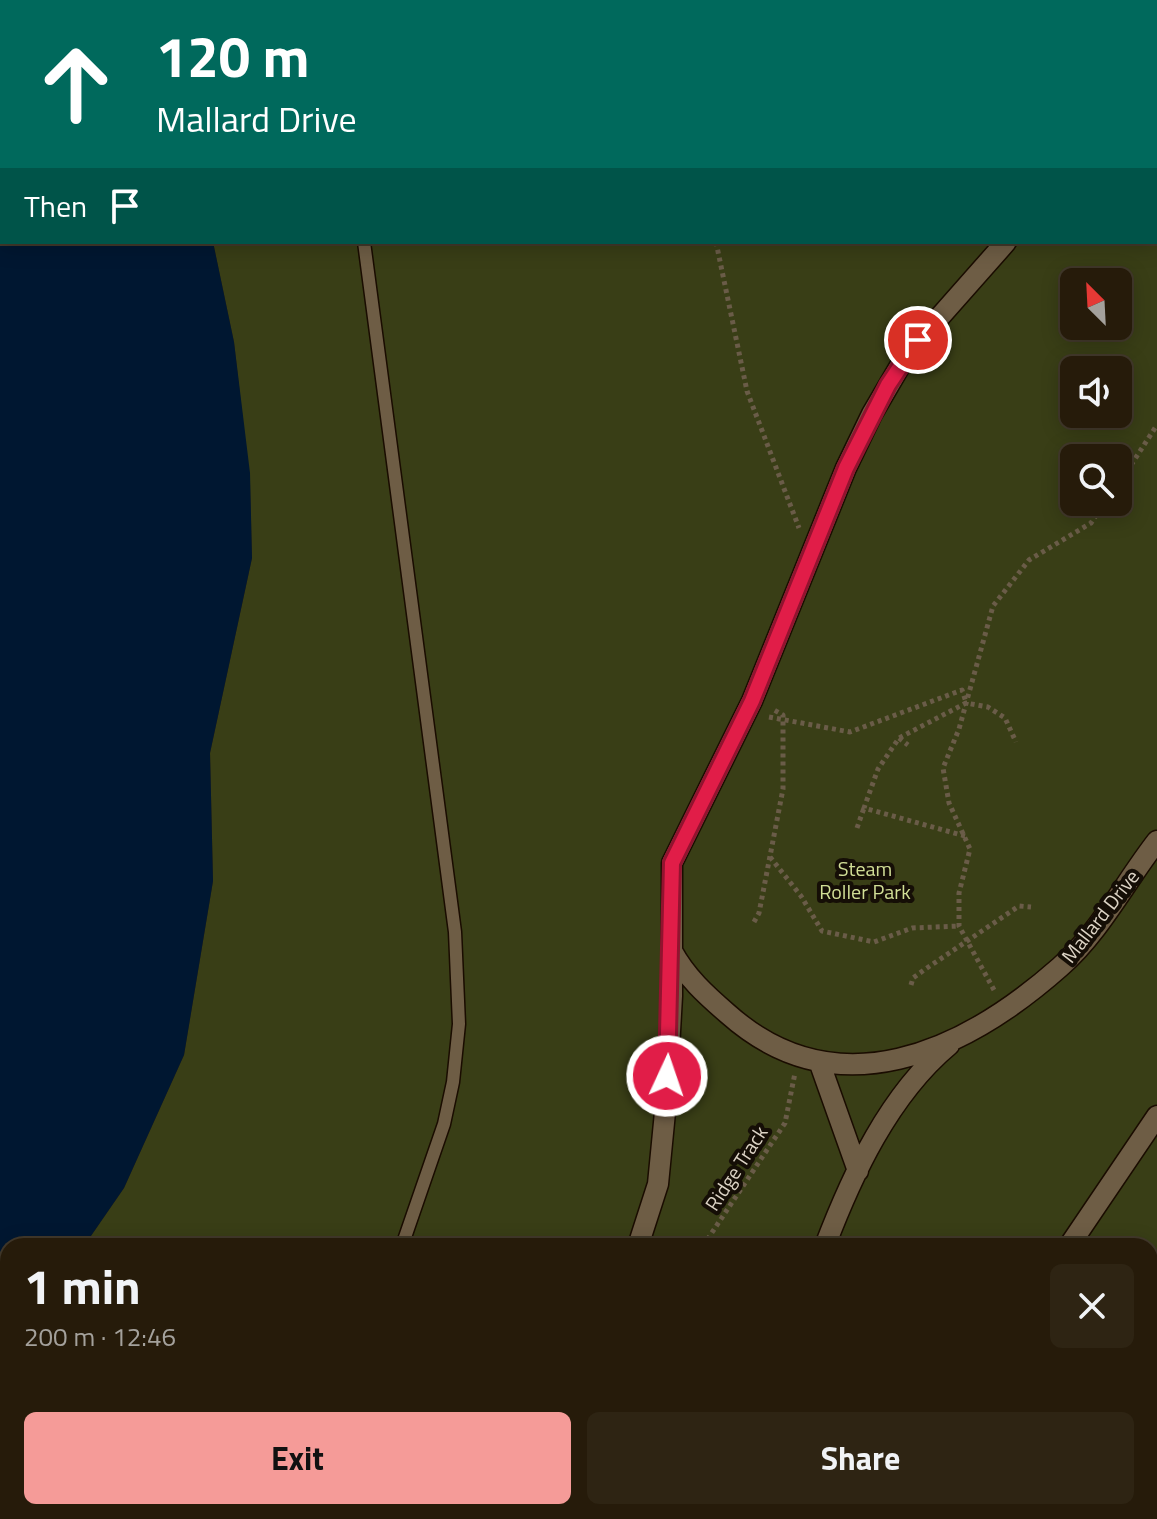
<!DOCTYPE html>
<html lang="en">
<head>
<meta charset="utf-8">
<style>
	:root { --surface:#261b0a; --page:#2e2413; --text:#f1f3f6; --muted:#a4a19c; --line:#42392b; --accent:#f59b98 }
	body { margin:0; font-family:"Titillium Web",sans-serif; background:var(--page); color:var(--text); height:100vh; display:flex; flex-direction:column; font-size:30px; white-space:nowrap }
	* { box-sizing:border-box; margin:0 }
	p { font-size:26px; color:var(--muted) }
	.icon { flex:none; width:44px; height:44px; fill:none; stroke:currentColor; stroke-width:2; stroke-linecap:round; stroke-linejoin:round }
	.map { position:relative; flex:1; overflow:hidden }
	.side { position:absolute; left:0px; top:1238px; width:1158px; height:282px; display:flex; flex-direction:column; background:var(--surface); border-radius:24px 24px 0 0; box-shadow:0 4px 20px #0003,0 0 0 2px var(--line) }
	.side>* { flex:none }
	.guide { position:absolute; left:0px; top:0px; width:1158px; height:244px; box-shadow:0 4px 20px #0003,0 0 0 2px var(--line); background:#00695c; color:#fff; overflow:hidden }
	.needle { width:52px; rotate:336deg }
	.controls { position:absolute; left:1060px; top:268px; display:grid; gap:16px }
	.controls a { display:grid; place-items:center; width:72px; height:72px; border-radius:12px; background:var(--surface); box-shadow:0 4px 20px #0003,0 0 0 2px var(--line); font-size:40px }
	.pin { position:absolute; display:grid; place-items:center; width:68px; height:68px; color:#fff; margin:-34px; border:4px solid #fff; border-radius:50%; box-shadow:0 2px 8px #0007 }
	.me { position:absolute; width:88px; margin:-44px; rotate:3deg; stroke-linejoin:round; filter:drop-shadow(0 0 6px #0008) }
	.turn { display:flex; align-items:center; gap:28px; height:168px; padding:0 24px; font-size:36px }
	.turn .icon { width:104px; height:104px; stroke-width:2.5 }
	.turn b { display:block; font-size:56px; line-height:68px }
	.then { display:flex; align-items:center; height:76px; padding:0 24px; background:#0003; gap:16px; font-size:30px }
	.round { display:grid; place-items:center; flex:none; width:84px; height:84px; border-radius:12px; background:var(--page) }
	.overview { display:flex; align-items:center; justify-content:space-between; height:136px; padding:0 24px }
	h1 { font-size:48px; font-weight:700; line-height:60px }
	.action { display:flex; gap:16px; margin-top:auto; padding:16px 24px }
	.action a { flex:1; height:92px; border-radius:12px; background:var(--accent); color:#111; font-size:32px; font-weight:700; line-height:92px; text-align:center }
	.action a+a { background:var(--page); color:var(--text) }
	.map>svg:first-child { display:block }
	.green { fill:#393e16; fill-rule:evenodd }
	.water { fill:#001731 }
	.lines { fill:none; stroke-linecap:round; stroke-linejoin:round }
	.lane-casing { stroke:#1a0c00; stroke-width:15 }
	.street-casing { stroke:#1a0c00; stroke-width:23 }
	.path { stroke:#6a5c48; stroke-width:5; stroke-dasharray:4 4; stroke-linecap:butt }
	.lane { stroke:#6e5d45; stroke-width:12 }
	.street { stroke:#6e5d45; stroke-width:20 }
	.route-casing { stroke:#92132f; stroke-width:20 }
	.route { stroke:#e11d48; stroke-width:14 }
	.labels { text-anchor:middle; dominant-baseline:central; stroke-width:8; stroke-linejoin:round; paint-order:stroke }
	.park-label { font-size:20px; fill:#d1de96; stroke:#150e06 }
	.street-label { font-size:20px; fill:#dcd3c5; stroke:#150e06 }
</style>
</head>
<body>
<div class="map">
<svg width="1157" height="1519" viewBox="0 0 1157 1519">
	<rect width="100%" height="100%" fill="#33240d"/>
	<path class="green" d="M185 0H1157V1519H0V1350L8 1341V1512H1150V1246H84L124 1188 184 1055 213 881 210 753 252 558 250 483 234 342 213 242H1156V2ZM1074 282H1118V326H1074ZM1074 370H1118V414H1074ZM1074 458H1118V502H1074Z"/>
	<path class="water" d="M0 0H186L2 2V242H213L234 342 250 473 252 558 210 753 213 881 184 1055 124 1188 84 1246H8V1340L0 1348Z"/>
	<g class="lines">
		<defs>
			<path id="lane" d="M328 0V2
				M364 242 455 932 459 1024 453 1082 444 1124 402 1246
				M321 1519V1512"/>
			<path id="street" d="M1156 128 1157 127
				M672 951C686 977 706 995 728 1014 837 1111 964 1052 1060 967 1100 932 1125 882 1157 841
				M820 1064 858 1171
				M638 1246 658 1184 666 1102 672 996V863L752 701 846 468 872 414 907 354 1006 242
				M825 1246C852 1175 889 1095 949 1045
				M1069 1246 1157 1116
				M376 1512 377 1519
				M540 1519 546 1512
				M796 1519 808 1512"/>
		</defs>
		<use href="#lane" class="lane-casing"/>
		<use href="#street" class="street-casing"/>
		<path class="path" d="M680 0V2
			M716 242 747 391 799 528
			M1118 485 1157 425
			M769 717 850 732 962 690 966 702
			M899 738 908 745
			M857 828 864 808
			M965 836 864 808 878 769 899 738 966 703 988 707 1005 718 1016 742
			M770 857 801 896 822 931 874 942 912 928 959 926
			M754 922 759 913 783 789V715L774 710
			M911 985 913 978 924 970 1019 906 1031 907
			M994 990 959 926V893L970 849 949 803 943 768 959 729 993 606 1029 560 1091 523 1105 502
			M703 1246 785 1123 795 1073
			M1150 1369 1157 1356
			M1150 1490 1157 1481
			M481 1512 482 1519
			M892 1519 896 1512
			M1016 1519 1026 1512
			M1127 1519 1132 1512"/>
		<use href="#lane" class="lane"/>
		<use href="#street" class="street"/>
	</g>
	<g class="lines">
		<defs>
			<path id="route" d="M667 1076 672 863 752 701 846 468 888 385 918 340"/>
		</defs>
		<use href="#route" class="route-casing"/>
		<use href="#route" class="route"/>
	</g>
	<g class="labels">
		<g class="park-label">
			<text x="865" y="868">Steam<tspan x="865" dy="23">Roller Park</tspan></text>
		</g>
		<g class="street-label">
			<text transform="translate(1100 916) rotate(-52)">Mallard Drive</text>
			<text transform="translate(736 1168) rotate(-57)">Ridge Track</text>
		</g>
	</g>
</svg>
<div class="controls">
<a><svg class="needle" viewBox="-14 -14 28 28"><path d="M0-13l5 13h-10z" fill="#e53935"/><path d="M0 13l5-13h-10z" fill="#a4a19c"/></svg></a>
<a><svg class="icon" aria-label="sound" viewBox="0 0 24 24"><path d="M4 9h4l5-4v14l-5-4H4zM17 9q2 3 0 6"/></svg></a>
<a><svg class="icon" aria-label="search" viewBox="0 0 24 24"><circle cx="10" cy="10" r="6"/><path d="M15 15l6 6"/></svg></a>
</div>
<div class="pin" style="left:918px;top:340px;background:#d93025"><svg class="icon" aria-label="arrive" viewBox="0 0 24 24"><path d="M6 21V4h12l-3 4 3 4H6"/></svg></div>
<svg class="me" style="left:667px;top:1076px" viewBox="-20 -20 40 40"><circle r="17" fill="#e11d48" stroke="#fff" stroke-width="3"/><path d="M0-11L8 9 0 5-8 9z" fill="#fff"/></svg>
<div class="guide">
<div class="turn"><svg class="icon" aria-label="ahead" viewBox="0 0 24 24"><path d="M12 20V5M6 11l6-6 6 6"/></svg><div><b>120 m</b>Mallard Drive</div></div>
<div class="then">Then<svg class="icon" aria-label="arrive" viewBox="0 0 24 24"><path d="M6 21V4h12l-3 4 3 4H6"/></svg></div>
</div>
<section class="side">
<div class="overview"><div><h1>1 min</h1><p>200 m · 12:46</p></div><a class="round"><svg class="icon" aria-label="close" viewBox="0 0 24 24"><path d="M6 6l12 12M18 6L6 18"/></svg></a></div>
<div class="action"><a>Exit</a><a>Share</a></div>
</section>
</div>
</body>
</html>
